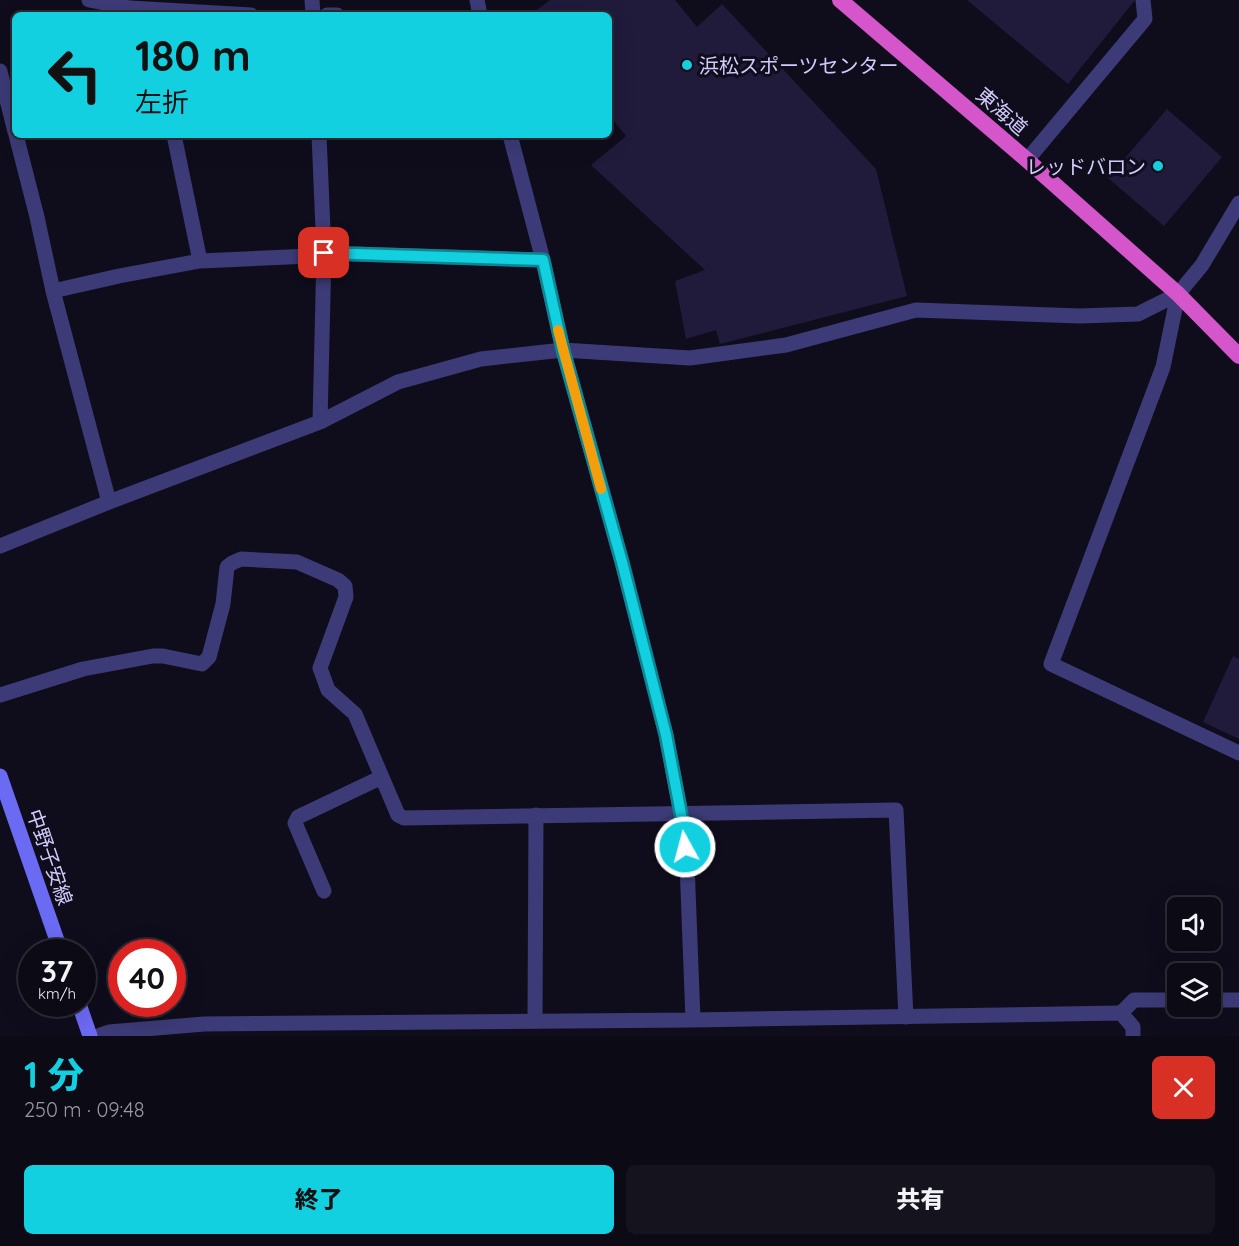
<!DOCTYPE html>
<html lang="ja">
<head>
<meta charset="utf-8">
<style>
	:root { --surface:#0b0a15; --page:#14131e; --text:#f1f3f6; --muted:#9a9aa0; --line:#2b2b34; --accent:#12d0e0 }
	body { margin:0; font-family:Quicksand,"Noto Sans JP",sans-serif; background:var(--page); color:var(--text); height:100vh; display:flex; flex-direction:column; font-size:22px; white-space:nowrap }
	* { box-sizing:border-box; margin:0 }
	p { font-size:20px; color:var(--muted) }
	.icon { flex:none; width:33px; height:33px; fill:none; stroke:currentColor; stroke-width:2; stroke-linecap:round; stroke-linejoin:round }
	.map { position:relative; height:1036px; overflow:hidden }
	.side { display:flex; flex-direction:column; background:var(--surface); flex:1 }
	.side>* { flex:none }
	.banner { position:absolute; left:12px; top:12px; width:600px; height:126px; border-radius:9px; box-shadow:0 6px 24px #0002,0 0 0 2px var(--line); background:#12d0e0; color:#111; overflow:hidden }
	.fabs { position:absolute; left:1167px; top:897px; display:grid; gap:12px }
	.fabs a { display:grid; place-items:center; width:54px; height:54px; border-radius:9px; background:var(--surface); box-shadow:0 6px 24px #0002,0 0 0 2px var(--line); font-size:30px }
	.speed { position:absolute; left:18px; top:939px; display:flex; gap:12px; font-size:30px; font-weight:700; text-align:center }
	.speed>* { display:grid; place-content:center; width:78px; height:78px; border-radius:50%; background:var(--surface); box-shadow:0 6px 24px #0002,0 0 0 2px var(--line); line-height:1 }
	.speed small { font-size:15px; font-weight:400 }
	.speed .limit { border:9px solid #d22; background:#fff; color:#111 }
	.pin { position:absolute; display:grid; place-items:center; width:51px; height:51px; color:#fff; margin:-26px; border-radius:12px; box-shadow:0 3px 9px #0006 }
	.me { position:absolute; width:66px; margin:-33px; rotate:353deg; stroke-linejoin:round; filter:drop-shadow(0 0 4px #0008) }
	.turn { display:flex; align-items:center; gap:21px; height:126px; padding:0 24px; font-size:27px }
	.turn .icon { width:78px; height:78px; stroke-width:2.5 }
	.turn b { display:block; font-size:42px; line-height:51px }
	.round { display:grid; place-items:center; flex:none; width:63px; height:63px; border-radius:9px; background:var(--page) }
	.headline { display:flex; align-items:center; justify-content:space-between; height:102px; padding:0 24px }
	h1 { font-size:36px; font-weight:800; line-height:45px; color:var(--accent) }
	.button { display:flex; gap:12px; margin-top:auto; padding:12px 24px }
	.button a { flex:1; height:69px; border-radius:9px; background:var(--accent); color:#111; font-size:24px; font-weight:800; line-height:69px; text-align:center }
	.button a+a { background:var(--page); color:var(--text) }
	.map>svg:first-child { display:block }
	.building { fill:#201a3b }
	.lines { fill:none; stroke-linecap:round; stroke-linejoin:round }
	.minor { stroke:#3c3b77; stroke-width:15 }
	.tertiary { stroke:#3c3b77; stroke-width:15 }
	.secondary { stroke:#6b6af3; stroke-width:15 }
	.trunk { stroke:#d456ca; stroke-width:16 }
	.route-casing { stroke:#0c8792; stroke-width:15 }
	.route { stroke:#12d0e0; stroke-width:10 }
	.slow { stroke:#f59e0b; stroke-width:10 }
	.poi-dot { fill:#12d0e0; stroke:#0f0d1c; stroke-width:2 }
	.labels { text-anchor:middle; dominant-baseline:central; stroke-width:6; stroke-linejoin:round; paint-order:stroke }
	.poi-label { font-size:20px; fill:#d0cbfb; stroke:#0f0d1c; text-anchor:start }
	.street-label { font-size:20px; fill:#d0cbfb; stroke:#0f0d1c }
</style>
</head>
<body>
<div class="map">
<svg width="1239" height="1036" viewBox="0 0 1239 1036">
	<rect width="100%" height="100%" fill="#0f0d1c"/>
	<path class="building" d="M550 0H675L697 27 722 4 876 169 907 296 720 344 716 330 686 339 675 281 705 270 591 165 626 136 609 115V15H530Z
		M967 0H1135L1068 84Z
		M1167 109 1222 157 1164 226 1108 178Z
		M1233 656 1239 659V739L1203 722Z"/>
	<g class="lines">
		<path class="minor" d="M89 0 130 8 251 15
			M312 0 313 15
			M327 15H337
			M0 71 15 132
			M16 135 37 217 53 291 109 502
			M174 135 200 261
			M319 135 324 253 320 422
			M1027 160 1145 19 1143 0
			M53 291 119 276 200 261 310 256 324 253 543 260
			M1178 294 1163 367 1051 664 1239 753
			M0 546 109 502 320 422 398 382 481 359 563 350 690 358 786 345 916 310 1080 316 1138 314 1178 294 1202 265 1239 203
			M0 695 83 669 153 656H163L202 664 209 657 223 604 227 567 232 563 241 559 297 562 338 580 345 586 346 597 320 668 328 690 355 714 398 815 404 818 896 810 906 1017
			M324 891 295 823 298 817 382 777
			M1210 1000H1239
			M1121 1013 1134 1000H1178
			M535 1021 536 815"/>
		<path class="tertiary" d="M477 0 480 15
			M510 135 543 260 563 350 622 562 666 735 681 814 687 863 693 1020
			M98 1036 109 1032 204 1024 693 1020 1121 1013 1133 1027V1036"/>
		<path class="secondary" d="M0 776 61 952
			M79 1004 90 1036"/>
		<path class="trunk" d="M840 0 1027 160 1178 294 1239 356"/>
	</g>
	<g class="lines">
		<defs>
			<path id="route" d="M324 253 543 260 563 350 622 562 666 735 681 814 685 847"/>
		</defs>
		<use href="#route" class="route-casing"/>
		<use href="#route" class="route"/>
		<path class="slow" d="M558 330 601 489"/>
	</g>
	<g class="poi-dot">
		<circle cx="687" cy="65" r="6"/>
		<circle cx="1158" cy="166" r="6"/>
	</g>
	<g class="labels">
		<g class="poi-label">
			<text x="699" y="65">浜松スポーツセンター</text>
			<text x="1146" y="166" text-anchor="end">レッドバロン</text>
		</g>
		<g class="street-label">
			<text transform="translate(1002 111) rotate(41)">東海道</text>
			<text transform="translate(50 857) rotate(71)">中野子安線</text>
		</g>
	</g>
</svg>
<div class="fabs">
<a><svg class="icon" aria-label="sound" viewBox="0 0 24 24"><path d="M4 9h4l5-4v14l-5-4H4zM17 9q2 3 0 6"/></svg></a>
<a><svg class="icon" aria-label="layers" viewBox="0 0 24 24"><path d="M12 4l9 5-9 5-9-5zM3 14l9 5 9-5"/></svg></a>
</div>
<div class="speed"><div>37<small>km/h</small></div><div class="limit">40</div></div>
<div class="pin" style="left:324px;top:253px;background:#d93025"><svg class="icon" aria-label="arrive" viewBox="0 0 24 24"><path d="M6 21V4h12l-3 4 3 4H6"/></svg></div>
<svg class="me" style="left:685px;top:847px" viewBox="-20 -20 40 40"><circle r="17" fill="#12d0e0" stroke="#fff" stroke-width="3"/><path d="M0-11L8 9 0 5-8 9z" fill="#fff"/></svg>
<div class="banner">
<div class="turn"><svg class="icon" aria-label="left" viewBox="0 0 24 24"><path d="M17 20v-9H6M10 6l-5 5 5 5"/></svg><div><b>180 m</b>左折</div></div>
</div>
</div>
<section class="side">
<div class="headline"><div><h1>1 分</h1><p>250 m · 09:48</p></div><a class="round" style="background:#d93025;color:#fff"><svg class="icon" aria-label="close" viewBox="0 0 24 24"><path d="M6 6l12 12M18 6L6 18"/></svg></a></div>
<div class="button"><a>終了</a><a>共有</a></div>
</section>
</body>
</html>
